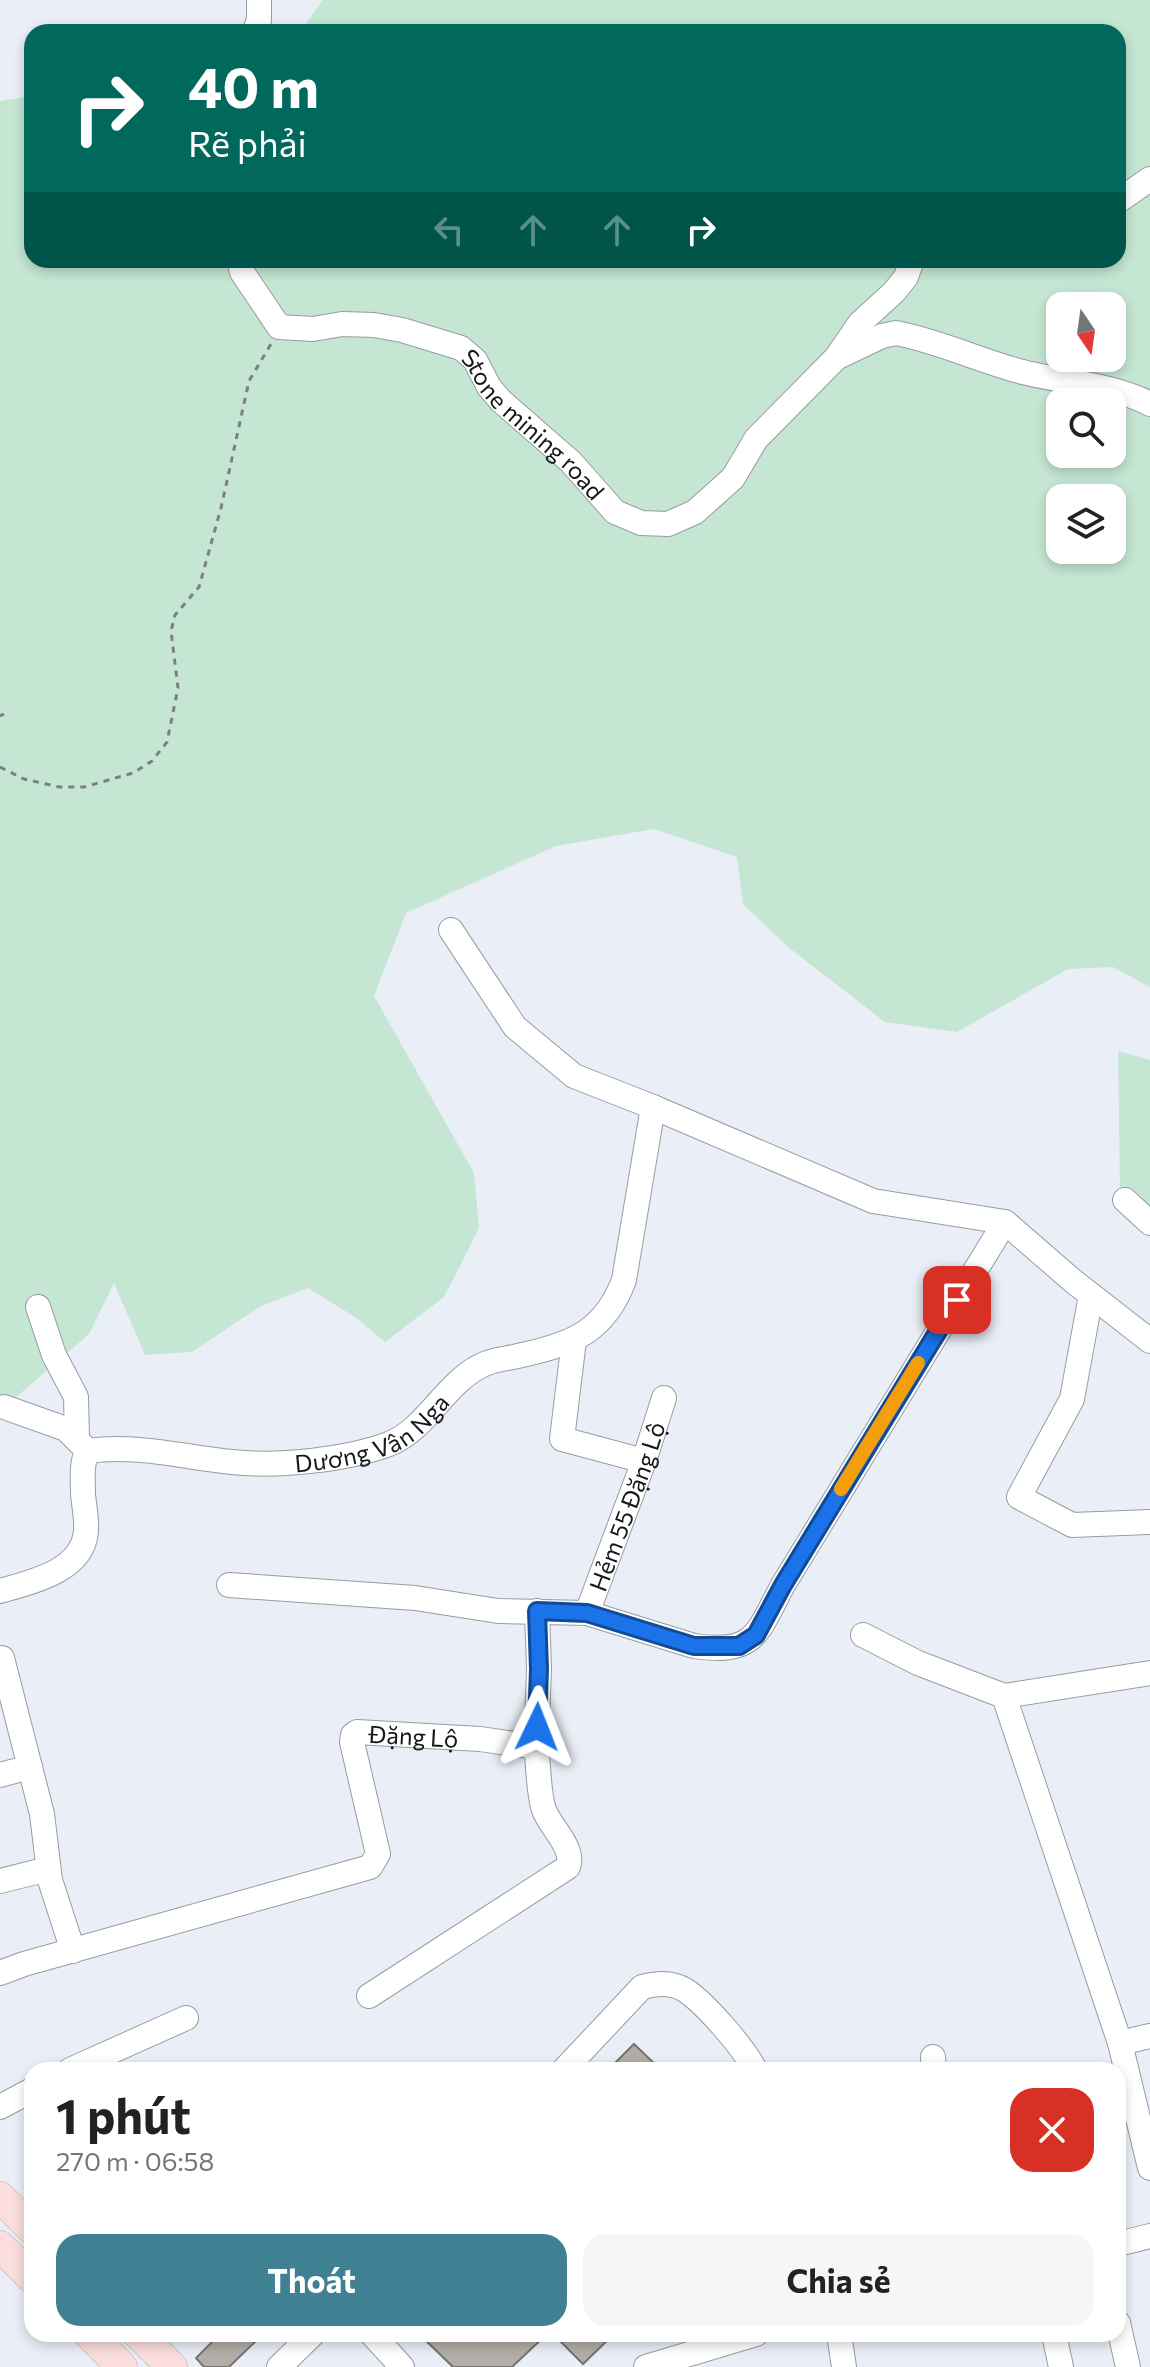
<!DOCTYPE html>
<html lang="vi">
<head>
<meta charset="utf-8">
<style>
	:root { --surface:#fff; --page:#f6f6f6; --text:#222; --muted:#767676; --accent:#3f8192 }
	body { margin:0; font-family:Commissioner,sans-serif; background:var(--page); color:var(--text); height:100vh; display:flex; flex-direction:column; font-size:30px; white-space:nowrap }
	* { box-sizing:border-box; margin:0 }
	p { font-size:26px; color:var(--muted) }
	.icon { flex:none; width:44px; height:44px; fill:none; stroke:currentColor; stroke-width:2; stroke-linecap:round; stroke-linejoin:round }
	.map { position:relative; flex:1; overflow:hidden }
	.sheet { position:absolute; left:24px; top:2062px; width:1102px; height:280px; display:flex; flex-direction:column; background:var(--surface); border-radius:24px; box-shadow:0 4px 12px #0003 }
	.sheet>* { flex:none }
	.hud { position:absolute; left:24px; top:24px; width:1102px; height:244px; border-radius:24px; box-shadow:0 4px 12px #0003; background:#00695c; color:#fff; overflow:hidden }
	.needle { width:52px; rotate:167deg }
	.tools { position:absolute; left:1046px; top:292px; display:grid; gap:16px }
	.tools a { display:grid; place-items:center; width:80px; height:80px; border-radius:16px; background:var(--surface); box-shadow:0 4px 12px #0003; font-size:40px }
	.pin { position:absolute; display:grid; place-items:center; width:68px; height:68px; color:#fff; margin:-34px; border-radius:16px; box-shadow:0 4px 12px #0006 }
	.me { position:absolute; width:88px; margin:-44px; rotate:2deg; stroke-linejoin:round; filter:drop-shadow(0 0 6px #0008) }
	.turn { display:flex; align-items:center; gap:28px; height:168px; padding:0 32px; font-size:36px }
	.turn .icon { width:104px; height:104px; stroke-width:2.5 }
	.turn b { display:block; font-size:56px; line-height:68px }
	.lanes { display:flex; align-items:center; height:76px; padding:0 32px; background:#0003; justify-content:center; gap:40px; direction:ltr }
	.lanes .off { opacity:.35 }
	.round { display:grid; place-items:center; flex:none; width:84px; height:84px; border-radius:24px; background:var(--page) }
	.headline { display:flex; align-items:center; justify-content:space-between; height:136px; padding:0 32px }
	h1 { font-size:48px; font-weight:700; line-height:60px }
	.action { display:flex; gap:16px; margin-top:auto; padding:16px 32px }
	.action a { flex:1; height:92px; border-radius:24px; background:var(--accent); color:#fff; font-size:32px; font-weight:700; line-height:92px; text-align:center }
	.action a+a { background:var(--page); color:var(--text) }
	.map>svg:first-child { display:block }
	.green { fill:#c5e6d3; fill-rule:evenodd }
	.building { fill:#b2ada7; stroke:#77736d; stroke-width:2 }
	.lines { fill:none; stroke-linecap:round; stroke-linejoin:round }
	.minor-casing { stroke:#979ca2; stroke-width:26 }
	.major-casing { stroke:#ccc; stroke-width:32 }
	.path { stroke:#7c7f84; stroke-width:3; stroke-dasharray:6 6; stroke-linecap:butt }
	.minor { stroke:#fff; stroke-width:24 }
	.major { stroke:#fadddc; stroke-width:30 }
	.route-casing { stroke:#114b97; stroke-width:20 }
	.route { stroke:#1a73e8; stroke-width:14 }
	.slow { stroke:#f59e0b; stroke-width:14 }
	.labels { text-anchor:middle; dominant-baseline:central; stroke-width:7; stroke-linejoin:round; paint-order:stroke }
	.street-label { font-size:24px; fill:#151719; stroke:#fafcfe }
</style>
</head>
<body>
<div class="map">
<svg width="1150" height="2367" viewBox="0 0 1150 2367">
	<rect width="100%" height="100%" fill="#eaeef6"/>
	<path class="green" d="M323 0H1150V987L1113 967 1068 969 957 1032 885 1022 788 947 743 904 737 857 654 829 556 846 406 913 374 996 474 1173 479 1228 444 1297 385 1342 355 1317 308 1288 259 1307 192 1352 145 1355 114 1283 89 1334 0 1411V101L32 96V260H1118V32H300ZM1060 306H1112V358H1060ZM1060 402H1112V454H1060ZM1060 498H1112V550H1060Z
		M1118 1051 1150 1060V1230L1120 1189Z"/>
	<path class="building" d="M634 2044 661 2070H608Z
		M220 2334H263L229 2367H204L196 2358Z
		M419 2334H547L512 2367H453Z
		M553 2334H614L583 2364Z"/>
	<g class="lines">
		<defs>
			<g id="minor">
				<path d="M254 32 259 20V0"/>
				<path d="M1118 201 1150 179"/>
				<path id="s1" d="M239 260 242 272 279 327 313 329 342 324 374 325 402 330 461 348 475 360 489 387 501 401 571 462 615 512 641 523 668 524 695 512 733 478 756 439 836 358 860 323 894 292 906 277 912 260"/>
				<path d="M838 357 882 336 896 333C938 341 978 360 1019 371 1063 383 1109 383 1150 404"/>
				<path d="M451 930 515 1027 574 1076 653 1107 873 1201 1005 1222 1073 1281 1150 1341"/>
				<path d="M1125 1200 1150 1223"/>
				<path d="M1091 1295 1072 1399 1019 1497 1072 1525 1150 1522"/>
				<path d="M38 1307 54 1355 76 1397 77 1439"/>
				<path d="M574 1340 562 1439 644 1461"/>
				<path d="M4 1407 66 1429 83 1446"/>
				<path d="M229 1585 415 1598 498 1611 587 1613 694 1646C756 1655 757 1633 783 1585L1005 1222"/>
				<path id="s2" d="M0 1591C32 1582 83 1571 86 1531 87 1519 84 1506 83 1494 83 1479 81 1465 87 1451 137 1444 183 1457 232 1462 277 1467 346 1460 389 1444 429 1428 446 1379 487 1363 498 1359 511 1358 522 1355 573 1344 605 1331 624 1280L653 1107"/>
				<path id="s3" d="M587 1613 644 1461 664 1398"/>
				<path d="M863 1635 918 1663 1004 1696"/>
				<path d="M2 1658 42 1814 50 1880 73 1951"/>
				<path d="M1150 1673 1004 1696 1120 2043 1150 2168"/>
				<path d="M536 1747 539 1669 537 1611"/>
				<path d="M0 1775 30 1767"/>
				<path d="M0 1881 48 1869"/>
				<path id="s4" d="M0 1973 24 1964 370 1867 378 1854 352 1742 353 1735 357 1732 480 1739 536 1747C539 1767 538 1792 544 1810 551 1828 575 1848 568 1867L369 1996"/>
				<path d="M1120 2043 1150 2036"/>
				<path d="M933 2057 934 2070"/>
				<path d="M70 2070 186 2018"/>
				<path d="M564 2070 642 1987C656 1983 672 1982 685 1990 705 2003 745 2049 755 2070"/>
				<path d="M0 2107 32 2090"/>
				<path d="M1118 2244 1150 2236"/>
				<path d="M1118 2323 1128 2367"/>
				<path d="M372 2334 402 2367"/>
				<path d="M839 2334 844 2367"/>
				<path d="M1054 2334 1061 2367"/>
				<path d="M279 2367 313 2334"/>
				<path d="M646 2367 756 2334"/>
			</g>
			<path id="major" d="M0 2197 32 2229
				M0 2246 32 2278
				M89 2334 122 2367
				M138 2334 172 2367"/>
		</defs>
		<use href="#minor" class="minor-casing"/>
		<use href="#major" class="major-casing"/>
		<path class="path" d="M0 716 4 714
			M0 767 24 779 59 787H84L133 773 152 761 167 742 178 688 171 631 175 615 199 587 221 508 249 381 271 344"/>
		<use href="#minor" class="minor"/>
		<use href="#major" class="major"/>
	</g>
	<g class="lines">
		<defs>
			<path id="route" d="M537 1727 539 1669 537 1611 587 1613 694 1646H739L756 1635 783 1585 957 1300"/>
		</defs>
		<use href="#route" class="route-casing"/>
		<use href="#route" class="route"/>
		<path class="slow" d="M841 1489 918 1363"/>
	</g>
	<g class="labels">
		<g class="street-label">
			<text stroke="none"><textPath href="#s1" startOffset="370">Stone mining road</textPath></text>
			<text stroke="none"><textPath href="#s2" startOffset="486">Dương Vân Nga</textPath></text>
			<text stroke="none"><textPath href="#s3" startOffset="114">Hẻm 55 Đặng Lộ</textPath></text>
			<text stroke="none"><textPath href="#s4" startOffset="584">Đặng Lộ</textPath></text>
		</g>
	</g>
</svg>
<div class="tools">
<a><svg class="needle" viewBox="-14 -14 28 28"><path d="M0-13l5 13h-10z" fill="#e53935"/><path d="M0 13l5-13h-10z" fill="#767676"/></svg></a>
<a><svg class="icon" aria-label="search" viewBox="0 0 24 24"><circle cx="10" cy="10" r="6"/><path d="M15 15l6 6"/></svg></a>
<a><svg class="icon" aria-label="layers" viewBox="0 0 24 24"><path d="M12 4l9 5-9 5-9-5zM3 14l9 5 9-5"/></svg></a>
</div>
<div class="pin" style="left:957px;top:1300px;background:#d93025"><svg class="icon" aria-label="arrive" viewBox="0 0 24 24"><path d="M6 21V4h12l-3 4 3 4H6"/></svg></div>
<svg class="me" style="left:537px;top:1727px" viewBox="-20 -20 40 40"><path d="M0-17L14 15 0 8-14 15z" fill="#1a73e8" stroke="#fff" stroke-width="4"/></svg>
<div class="hud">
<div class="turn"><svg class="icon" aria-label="right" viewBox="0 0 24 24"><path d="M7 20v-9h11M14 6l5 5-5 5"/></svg><div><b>40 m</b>Rẽ phải</div></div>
<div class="lanes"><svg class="icon off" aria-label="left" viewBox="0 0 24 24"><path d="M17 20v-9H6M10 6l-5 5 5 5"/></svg><svg class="icon off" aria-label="ahead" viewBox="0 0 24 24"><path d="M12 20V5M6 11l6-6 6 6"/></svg><svg class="icon off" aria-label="ahead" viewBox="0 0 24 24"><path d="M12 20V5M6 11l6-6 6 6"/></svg><svg class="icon" aria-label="right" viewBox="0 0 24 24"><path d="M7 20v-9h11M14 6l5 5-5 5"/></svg></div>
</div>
<section class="sheet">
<div class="headline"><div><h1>1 phút</h1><p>270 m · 06:58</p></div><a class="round" style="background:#d93025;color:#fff"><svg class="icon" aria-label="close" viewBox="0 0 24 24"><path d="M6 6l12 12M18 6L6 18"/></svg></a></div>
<div class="action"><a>Thoát</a><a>Chia sẻ</a></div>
</section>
</div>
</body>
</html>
